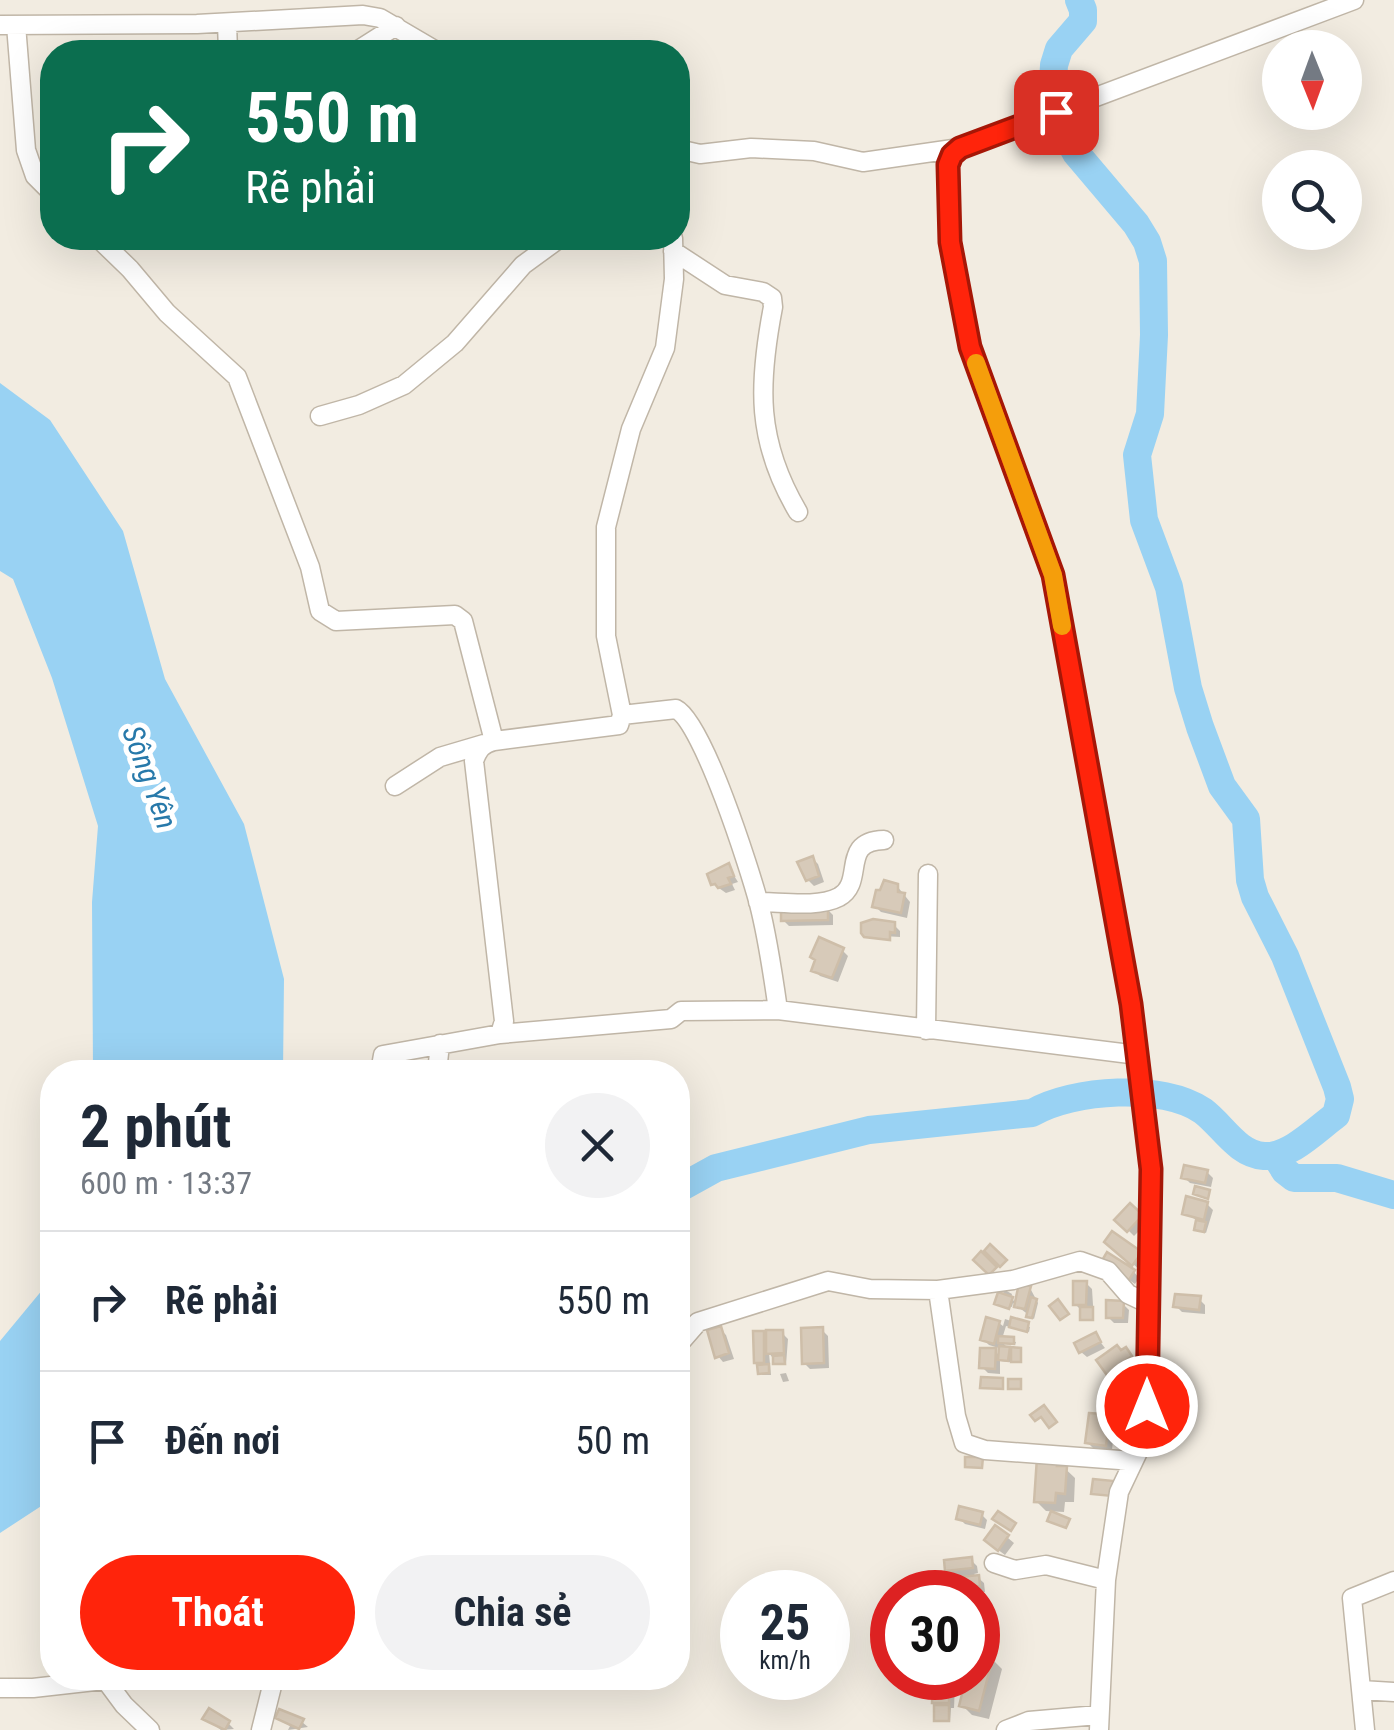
<!DOCTYPE html>
<html lang="vi">
<head>
<meta charset="utf-8">
<style>
	:root { --surface:#fff; --page:#f2f2f3; --text:#1f2937; --muted:#747a83; --line:#e0e1e3; --accent:#ff240b }
	body { margin:0; font-family:"Roboto Condensed",sans-serif; background:var(--page); color:var(--text); height:100vh; display:flex; flex-direction:column; font-size:38px; white-space:nowrap }
	* { box-sizing:border-box; margin:0 }
	p { font-size:32px; color:var(--muted) }
	.icon { flex:none; width:55px; height:55px; fill:none; stroke:currentColor; stroke-width:2; stroke-linecap:round; stroke-linejoin:round }
	.map { position:relative; flex:1; overflow:hidden }
	.sheet { position:absolute; left:40px; top:1060px; width:650px; height:630px; display:flex; flex-direction:column; background:var(--surface); border-radius:40px; box-shadow:0 10px 40px #0002 }
	.sheet>* { flex:none }
	.banner { position:absolute; left:40px; top:40px; width:650px; height:210px; border-radius:40px; box-shadow:0 10px 40px #0002; background:#0b6e4f; color:#fff; overflow:hidden }
	.needle { width:65px; rotate:179deg }
	.controls { position:absolute; left:1262px; top:30px; display:grid; gap:20px }
	.controls a { display:grid; place-items:center; width:100px; height:100px; border-radius:50%; background:var(--surface); box-shadow:0 10px 40px #0002; font-size:50px }
	.speed { position:absolute; left:720px; top:1570px; display:flex; gap:20px; font-size:50px; font-weight:700; text-align:center }
	.speed>* { display:grid; place-content:center; width:130px; height:130px; border-radius:50%; background:var(--surface); box-shadow:0 10px 40px #0002; line-height:1 }
	.speed small { font-size:25px; font-weight:400 }
	.speed .limit { border:15px solid #d22; background:#fff; color:#111 }
	.pin { position:absolute; display:grid; place-items:center; width:85px; height:85px; color:#fff; margin:-42px; border-radius:20px; box-shadow:0 5px 15px #0006 }
	.me { position:absolute; width:110px; margin:-55px; rotate:0deg; stroke-linejoin:round; filter:drop-shadow(0 0 8px #0008) }
	.turn { display:flex; align-items:center; gap:35px; height:210px; padding:0 40px; font-size:45px }
	.turn .icon { width:130px; height:130px; stroke-width:2.5 }
	.turn b { display:block; font-size:70px; line-height:85px }
	.round { display:grid; place-items:center; flex:none; width:105px; height:105px; border-radius:52px; background:var(--page) }
	.head { display:flex; align-items:center; justify-content:space-between; height:170px; padding:0 40px }
	h1 { font-size:60px; font-weight:700; line-height:75px }
	.action { display:flex; gap:20px; margin-top:auto; padding:20px 40px }
	.action a { flex:1; height:115px; border-radius:60px; background:var(--accent); color:#fff; font-size:40px; font-weight:700; line-height:115px; text-align:center }
	.action a+a { background:var(--page); color:var(--text) }
	ul { padding:0; list-style:none }
	li { display:flex; align-items:center; gap:30px; height:140px; padding:0 40px; border-top:2px solid var(--line) }
	li div { flex:1 }
	li b { display:block; font-size:38px }
	li em { font-style:normal }
	.map>svg:first-child { display:block }
	.water { fill:#99d2f3 }
	.shadow { fill:#0003 }
	.lines { fill:none; stroke-linecap:round; stroke-linejoin:round }
	.river { stroke:#99d2f3; stroke-width:28 }
	.building { fill:#d7cab9; stroke:#cebea9; stroke-width:2.5 }
	.street-casing { stroke:#c0b6a7; stroke-width:21 }
	.street { stroke:#fff; stroke-width:18 }
	.route-casing { stroke:#a61707; stroke-width:25 }
	.route { stroke:#ff240b; stroke-width:18 }
	.slow { stroke:#f59e0b; stroke-width:18 }
	.labels { text-anchor:middle; dominant-baseline:central; stroke-width:10; stroke-linejoin:round; paint-order:stroke }
	.water-label { font-size:30px; font-style:italic; fill:#2779aa; stroke:#fff }
</style>
</head>
<body>
<div class="map">
<svg width="1394" height="1730" viewBox="0 0 1394 1730">
	<rect width="100%" height="100%" fill="#f2ece1"/>
	<path class="water" d="M0 383 50 420 123 531 165 679 244 824 284 979 283 1072H93L92 902 98 826 52 678 13 579 0 571Z
		M52 1268V1499L0 1533V1341L48 1283Z"/>
	<path class="shadow" d="M813 859 818 864 824 882 814 886 808 880Z
		M728 866 738 882 732 884 735 890 726 893 713 884Z
		M897 886 910 902 907 918 881 912 875 906Z
		M827 909 833 915V925L789 926 783 920Z
		M894 925 900 931V937L866 935Z
		M842 950 848 956 838 982 820 976 814 970Z
		M1207 1172 1213 1178 1211 1187 1190 1183 1184 1177Z
		M1207 1204 1213 1210 1206 1233 1197 1229 1198 1221 1185 1213Z
		M1130 1207 1147 1223 1134 1236 1118 1220Z
		M1113 1248 1140 1254 1146 1260 1139 1269Z
		M1110 1267 1134 1272 1139 1278 1135 1284Z
		M1086 1283 1092 1289 1094 1321H1085L1082 1311 1075 1304Z
		M1030 1288 1038 1303 1034 1319 1013 1303 1012 1307 997 1302 1005 1290 1012 1294 1011 1298 1017 1304Z
		M1199 1299 1205 1305V1314L1182 1312 1176 1306Z
		M1123 1304 1129 1310 1128 1323H1114L1108 1317Z
		M1005 1319 1030 1327 1029 1332 1006 1326 1002 1339 1016 1342 1015 1345 1004 1344 1014 1355 1020 1350 1022 1352V1363H1016L1010 1357V1362L1000 1361V1374L988 1373 982 1367 995 1351 1001 1357 1002 1349 989 1345 983 1339 999 1323 1003 1326Z
		M720 1329 726 1335 734 1359 723 1362 718 1356Z
		M822 1330 828 1336 829 1368 810 1369 804 1363Z
		M782 1333 788 1339 786 1365H778L769 1353 771 1375H762L756 1362 763 1334 768 1340Z
		M1095 1335 1105 1348 1087 1357 1081 1352Z
		M1132 1356 1136 1363 1131 1367 1134 1371 1117 1383 1099 1361Z
		M786 1373 789 1381 783 1382 780 1374Z
		M1101 1417 1114 1430 1112 1450 1093 1448 1087 1442Z
		M1057 1461 1075 1478 1074 1502H1065L1064 1512 1046 1511 1036 1501Z
		M981 1514 987 1520 985 1529 965 1524 959 1518Z
		M996 1528 1014 1543 1005 1555 993 1546Z
		M971 1560 977 1566 978 1573 974 1574 984 1583 985 1592H957L953 1588 957 1580 947 1570Z
		M978 1656 992 1659 1002 1669 989 1719 972 1715 962 1705 969 1678H978Z
		M158 1678H181L179 1684Z
		M949 1679 955 1685 954 1708H951L950 1722H938L936 1720 940 1707 935 1702Z
		M205 1718 228 1723 234 1729 221 1730Z
		M278 1718 302 1722 308 1727 288 1730 290 1726Z"/>
	<g class="lines">
		<path class="river" d="M1275 1155 1285 1171 1294 1178H1337L1394 1195
			M678 1189 716 1168 869 1130 1032 1113C1073 1089 1163 1083 1203 1111 1223 1126 1237 1154 1264 1156 1289 1158 1317 1129 1336 1115L1340 1099 1337 1087 1285 956 1255 897 1250 880 1246 819 1222 786 1200 727 1188 688 1169 587 1144 520 1137 455 1150 414 1154 335 1153 261 1147 242 1136 224 1076 153 1062 128 1053 83 1054 65 1059 49 1083 21V10L1079 0"/>
	</g>
	<path class="building" d="M813 856 819 876 806 881 797 862Z
		M729 863 734 876 728 878 731 884 718 888 715 884 711 885 707 874Z
		M884 880 898 884V892L905 893 901 913 872 907 876 890H880Z
		M828 906V920L781 921V908Z
		M873 919 895 922V933L890 932V940L864 937 861 933V923Z
		M819 937 844 948 832 978 811 971 815 960 810 957Z
		M1184 1165 1208 1170 1205 1183 1181 1178Z
		M1195 1186 1210 1190 1208 1199 1193 1194Z
		M1186 1196 1208 1202 1204 1220 1182 1214Z
		M1130 1203 1143 1215 1127 1232 1114 1220Z
		M1196 1220 1206 1222 1204 1232 1194 1230Z
		M1112 1231 1142 1252 1132 1266 1104 1242Z
		M990 1244 1007 1260 1000 1267 984 1251Z
		M981 1251 997 1267 989 1275 973 1260Z
		M1107 1252 1135 1270 1129 1280 1101 1262Z
		M1073 1281H1087L1086 1305H1073Z
		M1019 1283 1031 1286 1025 1309 1014 1307Z
		M998 1292 1013 1297 1009 1309 994 1304Z
		M1175 1294 1201 1296 1199 1310 1173 1307Z
		M1031 1297 1037 1299 1032 1318 1026 1317Z
		M1058 1299 1069 1314 1060 1320 1049 1306Z
		M1106 1300 1124 1301 1123 1318H1106Z
		M1080 1307H1093V1320H1080Z
		M986 1317 1000 1321 994 1344 980 1340Z
		M1011 1317 1029 1322 1027 1332 1009 1327Z
		M721 1326 729 1353 715 1358 707 1330Z
		M823 1327 824 1363 802 1364 801 1328Z
		M766 1330H783L784 1353 766 1354Z
		M753 1331H764V1363H754Z
		M1096 1332 1101 1342 1079 1353 1074 1343Z
		M998 1336 1014 1337V1344L998 1343Z
		M1117 1345 1121 1350 1126 1347 1132 1356 1127 1360 1130 1364 1109 1378 1096 1360Z
		M999 1346 1010 1347 1008 1361 998 1360Z
		M1011 1347 1021 1348V1362H1011Z
		M980 1348H996L995 1369 979 1368Z
		M784 1355 785 1364H773V1356Z
		M769 1364V1373L758 1374 757 1365Z
		M981 1377 1003 1378V1389L980 1388Z
		M1008 1379H1021V1389H1008Z
		M1044 1405 1057 1422 1049 1428 1041 1417 1035 1421 1030 1415Z
		M1089 1413 1102 1414 1101 1420 1109 1421 1106 1446 1085 1443Z
		M965 1457H983L982 1468 965 1467Z
		M1037 1457 1058 1459 1057 1466H1067L1065 1494 1056 1493 1055 1503 1034 1502Z
		M1093 1479 1114 1481 1112 1496 1091 1494Z
		M959 1506 983 1512 980 1525 956 1519Z
		M998 1511 1016 1523 1011 1531 992 1519Z
		M1051 1511 1070 1519 1066 1528 1047 1521Z
		M995 1525 1009 1535 998 1551 984 1540Z
		M972 1557 973 1568 945 1571 944 1560Z
		M979 1575 980 1586 951 1590 950 1578Z
		M978 1653 993 1657 979 1711 959 1706 966 1678H978Z
		M327 1678H345V1688H327Z
		M933 1678H950L949 1703H932Z
		M934 1705H949V1721H934Z
		M209 1708 230 1721 225 1730 202 1719Z
		M279 1709 304 1719 299 1729 275 1718Z"/>
	<g class="lines">
		<defs>
			<path id="street" d="M227 23 228 52
				M0 25 197 24 363 15 380 18 438 52
				M16 25 26 150 35 176 52 193
				M355 52 396 26
				M960 148 951 155 947 165 950 242 970 347 1053 575 1131 1004 1151 1169 1147 1405 1138 1452 1119 1492 1106 1580 1099 1730
				M678 149 700 154 751 148 814 151 863 162 960 148 1354 0
				M98 238 130 269 167 313 237 377 310 567 320 611 336 621 455 615 463 621 494 741
				M673 251 725 285 763 292 772 298 773 307C758 385 756 441 798 512
				M320 416 359 405 404 385 455 343 523 265 560 238
				M622 715 676 709C703 722 750 870 759 904 768 939 773 975 778 1010
				M395 786 440 757 484 744
				M758 902C782 902 818 908 839 897 866 882 839 841 884 840
				M926 1030 928 874
				M500 1034 671 1019 681 1011 778 1010 1138 1055
				M380 1072 383 1055 500 1034 504 1021 474 761C478 750 482 744 494 741L619 725 622 715 606 636V527L631 429 665 348 674 279 673 238
				M437 1072 440 1044
				M938 1290 956 1416 964 1443 985 1450 1133 1461
				M678 1345 698 1322 828 1281 870 1289 938 1290 1013 1280 1080 1261 1108 1271 1128 1294 1147 1303
				M994 1563 1015 1570 1046 1565 1106 1580
				M104 1678 124 1705 150 1730
				M0 1688H33L104 1680
				M1361 1690 1394 1692
				M261 1730 274 1678
				M1006 1730 1029 1721 1098 1715
				M1365 1730 1352 1598 1394 1581"/>
		</defs>
		<use href="#street" class="street-casing"/>
		<use href="#street" class="street"/>
	</g>
	<g class="lines">
		<defs>
			<path id="route" d="M1056 112 960 148 952 155 948 165 950 242 970 347 1053 575 1131 1004 1151 1169 1147 1406"/>
		</defs>
		<use href="#route" class="route-casing"/>
		<use href="#route" class="route"/>
		<path class="slow" d="M976 363 1053 575 1062 626"/>
	</g>
	<g class="labels">
		<g class="water-label">
			<text transform="translate(150 777) rotate(70)">Sông Yên</text>
		</g>
	</g>
</svg>
<div class="controls">
<a><svg class="needle" viewBox="-14 -14 28 28"><path d="M0-13l5 13h-10z" fill="#e53935"/><path d="M0 13l5-13h-10z" fill="#747a83"/></svg></a>
<a><svg class="icon" aria-label="search" viewBox="0 0 24 24"><circle cx="10" cy="10" r="6"/><path d="M15 15l6 6"/></svg></a>
</div>
<div class="speed"><div>25<small>km/h</small></div><div class="limit">30</div></div>
<div class="pin" style="left:1056px;top:112px;background:#d93025"><svg class="icon" aria-label="arrive" viewBox="0 0 24 24"><path d="M6 21V4h12l-3 4 3 4H6"/></svg></div>
<svg class="me" style="left:1147px;top:1406px" viewBox="-20 -20 40 40"><circle r="17" fill="#ff240b" stroke="#fff" stroke-width="3"/><path d="M0-11L8 9 0 5-8 9z" fill="#fff"/></svg>
<div class="banner">
<div class="turn"><svg class="icon" aria-label="right" viewBox="0 0 24 24"><path d="M7 20v-9h11M14 6l5 5-5 5"/></svg><div><b>550 m</b>Rẽ phải</div></div>
</div>
<section class="sheet">
<div class="head"><div><h1>2 phút</h1><p>600 m · 13:37</p></div><a class="round"><svg class="icon" aria-label="close" viewBox="0 0 24 24"><path d="M6 6l12 12M18 6L6 18"/></svg></a></div>
<ul>
<li><svg class="icon" aria-label="right" viewBox="0 0 24 24"><path d="M7 20v-9h11M14 6l5 5-5 5"/></svg><div><b>Rẽ phải</b></div><em>550 m</em></li>
<li><svg class="icon" aria-label="arrive" viewBox="0 0 24 24"><path d="M6 21V4h12l-3 4 3 4H6"/></svg><div><b>Đến nơi</b></div><em>50 m</em></li>
</ul>
<div class="action"><a>Thoát</a><a>Chia sẻ</a></div>
</section>
</div>
</body>
</html>
